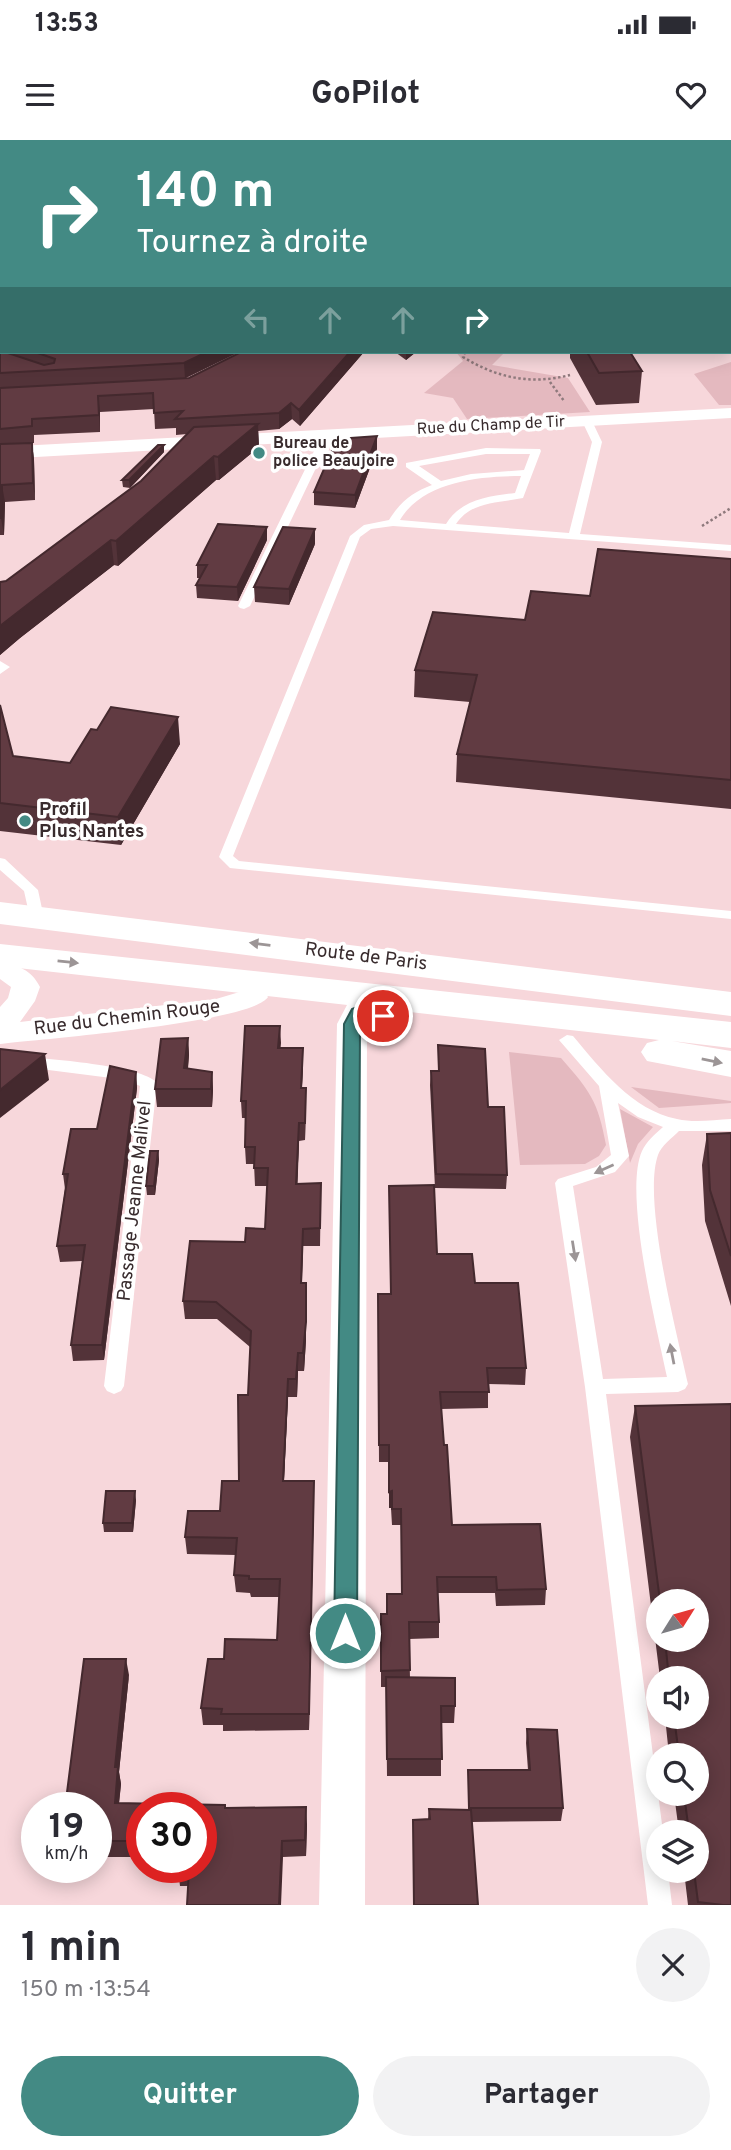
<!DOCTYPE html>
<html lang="fr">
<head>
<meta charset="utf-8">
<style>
	:root { --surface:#fff; --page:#f2f2f3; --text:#2b2b33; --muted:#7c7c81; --accent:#438a84 }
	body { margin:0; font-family:Overpass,sans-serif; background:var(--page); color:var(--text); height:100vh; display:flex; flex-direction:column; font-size:26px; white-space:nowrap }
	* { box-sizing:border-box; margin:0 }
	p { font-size:23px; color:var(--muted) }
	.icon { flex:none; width:38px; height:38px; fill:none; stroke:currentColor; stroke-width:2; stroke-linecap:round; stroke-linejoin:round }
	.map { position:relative; height:1765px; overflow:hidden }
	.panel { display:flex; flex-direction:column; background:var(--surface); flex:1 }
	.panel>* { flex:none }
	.banner { position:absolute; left:0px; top:0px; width:732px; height:214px; box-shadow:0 4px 18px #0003; background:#438a84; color:#fff; overflow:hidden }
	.needle { width:46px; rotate:53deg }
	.fabs { position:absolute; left:646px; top:1449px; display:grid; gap:14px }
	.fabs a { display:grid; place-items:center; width:63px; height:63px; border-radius:50%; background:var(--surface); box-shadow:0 4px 18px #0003; font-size:35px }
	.speed { position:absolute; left:21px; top:1652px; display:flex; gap:14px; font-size:35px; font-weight:700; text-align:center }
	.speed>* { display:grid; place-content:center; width:91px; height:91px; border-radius:50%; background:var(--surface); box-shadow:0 4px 18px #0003; line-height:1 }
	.speed small { font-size:18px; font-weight:400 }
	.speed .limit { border:10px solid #d22; background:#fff; color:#111 }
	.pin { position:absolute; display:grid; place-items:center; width:60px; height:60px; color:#fff; margin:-30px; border:4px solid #fff; border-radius:50%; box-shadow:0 2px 7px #0007 }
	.me { position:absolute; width:77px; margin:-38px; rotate:0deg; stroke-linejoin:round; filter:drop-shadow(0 0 5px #0008) }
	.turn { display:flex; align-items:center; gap:24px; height:147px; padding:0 21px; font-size:32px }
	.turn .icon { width:91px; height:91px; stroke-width:2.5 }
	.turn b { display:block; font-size:49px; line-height:60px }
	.lanes { display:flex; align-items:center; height:66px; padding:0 21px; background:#0003; justify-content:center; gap:35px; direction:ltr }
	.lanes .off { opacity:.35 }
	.round { display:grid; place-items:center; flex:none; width:74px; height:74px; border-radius:37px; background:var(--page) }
	.summary { display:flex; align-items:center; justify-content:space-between; height:119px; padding:0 21px }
	h1 { font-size:42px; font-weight:700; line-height:52px }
	.primary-button { display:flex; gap:14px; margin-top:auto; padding:14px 21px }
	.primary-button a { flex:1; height:80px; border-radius:42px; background:var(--accent); color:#fff; font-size:28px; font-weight:700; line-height:80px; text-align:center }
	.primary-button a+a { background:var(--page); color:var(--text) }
	.status { display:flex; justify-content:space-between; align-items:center; height:49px; padding:0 35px; background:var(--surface); direction:ltr }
	.status svg { height:19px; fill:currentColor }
	header { display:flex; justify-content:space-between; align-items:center; height:91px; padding:0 21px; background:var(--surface); font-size:32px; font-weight:700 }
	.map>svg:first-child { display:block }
	.green { fill:#e4b9bf }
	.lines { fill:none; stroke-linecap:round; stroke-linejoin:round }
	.path { stroke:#8e797c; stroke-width:2.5; stroke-dasharray:2.5 2.5; stroke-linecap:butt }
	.lane { fill:#fff; fill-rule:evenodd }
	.street { fill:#fff; fill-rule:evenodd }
	.secondary { fill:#fff; fill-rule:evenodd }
	.primary { fill:#fff; fill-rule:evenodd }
	.wall { fill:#533339; fill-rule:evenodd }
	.shaded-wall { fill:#44292e }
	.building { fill:#613b42; stroke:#44292e; stroke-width:2 }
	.oneway { fill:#9c9596 }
	.route { fill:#438a84; stroke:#2c5a56; stroke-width:2 }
	.poi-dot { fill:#438a84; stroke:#fff; stroke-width:2.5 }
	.labels { text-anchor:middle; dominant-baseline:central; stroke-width:7; stroke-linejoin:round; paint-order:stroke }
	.far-street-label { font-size:16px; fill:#382b2d; stroke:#fff }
	.far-poi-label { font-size:16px; font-weight:bold; fill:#382b2d; stroke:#fff; text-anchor:start }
	.poi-label { font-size:19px; font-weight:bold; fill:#382b2d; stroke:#fff; text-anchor:start }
	.street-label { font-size:19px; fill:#382b2d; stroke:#fff }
</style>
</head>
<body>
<div class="status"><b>13:53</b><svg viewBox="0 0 49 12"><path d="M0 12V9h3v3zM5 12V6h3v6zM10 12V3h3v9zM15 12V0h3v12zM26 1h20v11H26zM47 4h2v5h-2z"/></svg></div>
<header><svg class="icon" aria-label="menu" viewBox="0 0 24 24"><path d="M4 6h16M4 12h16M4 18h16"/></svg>GoPilot<svg class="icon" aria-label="heart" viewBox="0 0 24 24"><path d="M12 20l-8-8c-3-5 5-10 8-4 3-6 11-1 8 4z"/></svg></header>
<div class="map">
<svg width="731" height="1765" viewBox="0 0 731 1765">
	<rect width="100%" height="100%" fill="#f7d7db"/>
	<path class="green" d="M456 212H505L492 225 568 238 590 272 467 279 453 258 424 253 463 221Z
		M731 222V265H719L694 234Z
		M509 912 561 918C590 951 598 961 606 1005L599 1016 585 1024 520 1025Z
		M631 947 731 961V963L659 968Z
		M620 969 653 987 638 1004 630 1023Z"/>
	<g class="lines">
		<path class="path" d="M465 212 463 217C497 238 531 245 570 235
			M550 242 564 261
			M702 386 731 368"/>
		<path class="lane" d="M587 278 592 281 602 302 580 394 731 405V411L393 386 371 389 360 397 233 716 239 721 731 771V779L230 728 219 717 350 396 364 385 389 380C400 362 413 352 432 345L406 327V323L486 308 540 309 541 311 523 358C499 363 471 361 456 384L569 393 592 302 582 281ZM486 314H530L524 330 471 334 441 341 419 326ZM521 336 515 353C489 356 460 360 446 384L400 380C423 341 480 336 521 336Z
			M314 293H320L326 307 250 466 244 469 240 468 238 466 316 307Z
			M0 521 10 527 0 534Z
			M0 718 5 719 38 750 44 778 42 781 37 782 30 778 24 751 0 730Z
			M567 895 573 896C601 929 632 970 677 979 694 983 713 980 731 979V991H679C672 998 661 1006 658 1015 642 1060 677 1194 688 1244L685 1249 678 1252 606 1254 663 1692H658V1731H668L672 1765H648L585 1247 555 1043 558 1039 596 1027 611 1015 599 946 559 900ZM618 963 638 977 663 987C655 994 646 1002 642 1011 623 1053 657 1189 667 1237L603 1239 573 1046 615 1032 629 1016Z
			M0 911 18 916C45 919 143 925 157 943L124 1246 121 1251 114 1254 107 1251 104 1246 140 946 127 940 17 926 0 921Z"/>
		<path class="street" d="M315 0H329L314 2Z
			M731 98V108H730V99Z
			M731 268V278L0 319V307Z
			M0 821C18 826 31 829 40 847L35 861 20 882 216 859 253 848 263 850 268 857C251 883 41 899 0 904V867L8 858 11 847 0 839Z
			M357 863 367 865 372 872 367 884 365 1765H319L337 884 347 865Z"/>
		<path class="secondary" d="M565 0H585L586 2H566Z
			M603 0H622L623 2H604Z
			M730 51H731V61H730Z"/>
		<path class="primary" d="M0 762 731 852V876L0 784Z
			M0 804 731 882V908L672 901 731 911V937L647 921 641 912 647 903 659 900 0 826Z"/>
	</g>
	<path class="wall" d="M0 0 2 2V50L0 49Z
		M363 0H456L455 2H365Z
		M648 0H731V26H730V2H652Z
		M0 59H2V212H239L186 238H189L241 212H364L300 286 292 279 279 289 258 291 259 307 219 340H216L118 426 114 425 20 498 0 515V442L6 441 141 341 187 294 176 295V288L155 289 154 269 100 272V292L34 295V303L19 304 32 303 34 320 35 360 5 362 4 395H0Z
		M395 212H416L406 220Z
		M570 212H630L642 231 639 263 596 265 570 218Z
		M164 305V312L130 348 123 347 122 340Z
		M377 309 355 368 314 365V352Z
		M267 400 238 461 197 458 196 445 200 438H197V425Z
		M315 404 289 465 255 462 254 447Z
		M731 419V669L456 642 457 614 470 562 414 557 415 530 525 480 590 456Z
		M0 565 13 616 70 623 180 604 121 705 0 691Z
		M280 886V908L303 925 302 948H306L305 1000 299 1001 297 1044 321 1043 320 1106H303L302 1143H306V1200L304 1231H298L297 1257H288L284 1341 314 1358 309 1590 223 1591V1585H203L201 1568 224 1519 277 1500 279 1457H251L250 1453 236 1452 234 1435 236 1415 187 1414 185 1397 220 1371 239 1341 248 1255 250 1207 217 1179H185L183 1161 245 1102 265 1089 267 1046H255L254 1024H246L245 1007 246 978H242L241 961Z
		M188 898 189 915 188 929 212 932 213 950 212 967H157L155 949Z
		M438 905 488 967 507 1035 506 1049 435 1048 430 945 431 931H438Z
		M136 932 137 948 104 1220 73 1221 71 1205 82 1121 60 1122 57 1106 65 1049 63 1034 97 989Z
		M731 993V1166L705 1081 702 1025 707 994Z
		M158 1011 159 1020 155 1055H147L146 1046Z
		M437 1114 475 1143 526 1228 525 1245 488 1244V1268L441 1269 444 1305 452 1385 546 1449 545 1465 496 1466 495 1453H438L439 1482V1498L409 1499 410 1538 455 1566 454 1583H441V1636H387L386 1547H381V1474H387L401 1454V1385H392L391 1368H389V1322H379L378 1154H390Z
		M731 1264V1765H688L684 1731H696V1692H679L674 1654H696V1615H669L665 1577H696V1538H660L630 1297 635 1266ZM658 1461H696V1500H658Z
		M136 1360 133 1392H104L103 1383Z
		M129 1535 119 1632 121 1644 119 1664 226 1668 307 1684 306 1716 283 1717 188 1746H180L178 1730 201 1668H142V1717H96V1668Z
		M527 1589 563 1668 561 1681 471 1682 478 1765H413V1680L428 1679 429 1669 468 1670V1630H528L526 1603Z"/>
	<path class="shaded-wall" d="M410 0H456L455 2H402Z
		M730 8H731V26H730Z
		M0 140H2V155H0Z
		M207 212H239L185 238 184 223Z
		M350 212H364L300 286 299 270Z
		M406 212H416L406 220Z
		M98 256 100 272V292L99 275Z
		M291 263 292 279 279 289V273Z
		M258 284 259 307 219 340 218 317Z
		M377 296V309L355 368V355Z
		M32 303 34 320 35 360 33 343Z
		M164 305V312L130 348 129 340Z
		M214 316 216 340 118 426 116 401Z
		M2 345 5 362 4 395 1 378Z
		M267 387V400L238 461 237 447Z
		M315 389V404L289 465V449Z
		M111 400 114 425 20 498 0 515V486Z
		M178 577 180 604 121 705 118 677Z
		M280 886 281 903 279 925 278 908Z
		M188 898 189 915 186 946 184 928Z
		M303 908V925L301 965V948Z
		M45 914 49 940 0 978V950Z
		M136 932 137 948 104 1220 102 1205Z
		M212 932 213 950 212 967 211 949Z
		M306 948V965L305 1000V983Z
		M299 983V1001L297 1061 296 1044Z
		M158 1011 159 1020 155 1055 154 1046Z
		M303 1089V1106L301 1161V1143Z
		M306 1143V1200L304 1231 303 1213Z
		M298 1213V1231L297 1257 296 1239Z
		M288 1239V1257L283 1359V1341Z
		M314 1341V1358L309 1590V1574Z
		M135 1351 136 1360 133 1392 132 1383Z
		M392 1351 391 1368H389V1352Z
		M126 1519 129 1535 119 1632 121 1644 117 1680 115 1663V1627Z
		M306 1667 307 1684 306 1716 305 1700Z
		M282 1701 283 1717 281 1765H279Z"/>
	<path class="building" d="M0 0H253L257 2H2V38L0 37Z
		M374 0H410L402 2H376Z
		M474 0H520L524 2H474Z
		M691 0H731V8H730V2H695Z
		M0 59H2V140H0Z
		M2 152V164L0 162V153Z
		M0 176 2 177V200H0Z
		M0 210 2 212H5L44 225 54 223 55 219 35 212H207L184 223 0 233Z
		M241 212H350L299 270 291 263 279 273 175 279 183 271 154 273 153 253 98 256 99 275 32 279V286L0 289V248L189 238Z
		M587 212H630L642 231 599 233Z
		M258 284 218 317 214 316 116 401 111 400 0 486V442L6 441 141 341 194 287Z
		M377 296 355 355 314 352 337 299Z
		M32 303 33 343 2 345 1 378H0V304Z
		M158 305H164L129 340H122Z
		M218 384 267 387 237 447 196 445 207 425H197Z
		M283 387 315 389 289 449 254 447Z
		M598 409 731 419V640L457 614 477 535 415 530 433 472 525 480 531 451 590 456Z
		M0 565 13 616 70 623 91 589 97 590 111 567 178 577 118 677 0 663Z
		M245 886H280L278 908H303L301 948H306L305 983H299L296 1044 321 1043 320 1088 303 1089 301 1143H306V1182L303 1213H298L296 1239H288L283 1341H314L309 1574H221L222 1569 201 1568 208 1519H224L225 1499 277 1500 280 1439H249V1436L234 1435 237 1398 185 1397 188 1371H220L222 1341H239L238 1255H248L251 1191 216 1162 183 1161 190 1101 245 1102 246 1088 265 1089 268 1028H254L255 1007H245L246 961H241Z
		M188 898 184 928 212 932 211 949H155L161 899Z
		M438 905 485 909 488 967H504L507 1035 436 1034 431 931H439Z
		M0 909 45 914 0 950Z
		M110 926 136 932 102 1205H71L85 1105 57 1106 68 1034H63L71 989H97Z
		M731 993V1116L710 1050 707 994Z
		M150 1011H158L154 1046H146Z
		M434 1045 437 1114H472L475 1143H518L526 1228H487L489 1252H440L444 1305H447L452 1385 540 1384 546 1449 497 1450 496 1437H437L439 1482H409L410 1530 381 1531V1474H387V1454H402L401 1369H392V1351L389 1352V1305H379L378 1154H391L389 1046Z
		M731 1264V1765H723L698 1762 694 1731H696V1692H689L684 1654H696V1615H679L674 1577H696V1538H669L665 1500H696V1461H660L635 1266Z
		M106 1351H135L132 1383H103Z
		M84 1519H126L115 1627H118L115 1663 225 1665V1668L306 1667 305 1700 282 1701 279 1765H187L189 1731 178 1730 179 1727H201V1668H142V1701H96V1668H65Z
		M386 1537 455 1538V1566H441L442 1619H387Z
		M527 1589 557 1590 563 1668H469L468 1630H530Z
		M429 1669 471 1670 478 1765H414L413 1680 430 1679Z"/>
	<defs><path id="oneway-solid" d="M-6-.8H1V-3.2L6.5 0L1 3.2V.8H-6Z" transform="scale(1.75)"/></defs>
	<g class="oneway">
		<use href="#oneway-solid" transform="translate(260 804) rotate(-173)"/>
		<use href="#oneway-solid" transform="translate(68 822) rotate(6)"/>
		<use href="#oneway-solid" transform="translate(712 921) rotate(11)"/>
		<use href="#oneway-solid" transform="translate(604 1029) rotate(156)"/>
		<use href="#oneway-solid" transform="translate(574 1111) rotate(81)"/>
		<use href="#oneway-solid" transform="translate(672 1214) rotate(-101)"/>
	</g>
	<path class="route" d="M357 867 383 871 391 876 383 881 362 878 360 884 357 1493 353 1500 345 1502 338 1500 334 1493 344 884 352 869Z"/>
	<g class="poi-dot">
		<circle cx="259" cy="313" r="7"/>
		<circle cx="25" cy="681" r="7"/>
	</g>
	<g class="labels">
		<g class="far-street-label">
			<text transform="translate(491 286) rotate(-3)">Rue du Champ de Tir</text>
		</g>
		<g class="far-poi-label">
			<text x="273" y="304">Bureau de<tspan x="273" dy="18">police Beaujoire</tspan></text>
		</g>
		<g class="poi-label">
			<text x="39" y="670">Profil<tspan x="39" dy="22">Plus Nantes</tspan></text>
		</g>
		<g class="street-label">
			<text transform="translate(366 817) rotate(7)">Route de Paris</text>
			<text transform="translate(127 878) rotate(-7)">Rue du Chemin Rouge</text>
			<text transform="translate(135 1061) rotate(-84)">Passage Jeanne Malivel</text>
		</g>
	</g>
</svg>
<div class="fabs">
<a><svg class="needle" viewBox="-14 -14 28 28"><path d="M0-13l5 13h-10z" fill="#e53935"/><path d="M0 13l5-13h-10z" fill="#7c7c81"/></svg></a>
<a><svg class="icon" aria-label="sound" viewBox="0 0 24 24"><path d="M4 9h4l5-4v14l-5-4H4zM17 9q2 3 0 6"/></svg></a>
<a><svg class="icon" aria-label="search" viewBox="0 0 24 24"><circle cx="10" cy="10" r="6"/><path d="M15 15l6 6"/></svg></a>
<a><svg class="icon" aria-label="layers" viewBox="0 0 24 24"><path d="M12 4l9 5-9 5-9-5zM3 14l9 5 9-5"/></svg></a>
</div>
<div class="speed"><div>19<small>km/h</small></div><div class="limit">30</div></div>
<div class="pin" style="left:383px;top:876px;background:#d93025"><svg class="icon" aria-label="arrive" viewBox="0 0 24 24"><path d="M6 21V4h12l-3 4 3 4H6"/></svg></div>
<svg class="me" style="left:345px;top:1493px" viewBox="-20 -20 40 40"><circle r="17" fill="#438a84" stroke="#fff" stroke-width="3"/><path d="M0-11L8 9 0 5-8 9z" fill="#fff"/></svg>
<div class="banner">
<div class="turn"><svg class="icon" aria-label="right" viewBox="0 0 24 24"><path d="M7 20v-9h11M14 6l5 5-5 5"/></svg><div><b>140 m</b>Tournez à droite</div></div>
<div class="lanes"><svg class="icon off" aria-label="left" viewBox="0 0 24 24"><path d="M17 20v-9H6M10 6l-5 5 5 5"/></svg><svg class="icon off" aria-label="ahead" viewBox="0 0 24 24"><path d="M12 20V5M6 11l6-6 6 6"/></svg><svg class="icon off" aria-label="ahead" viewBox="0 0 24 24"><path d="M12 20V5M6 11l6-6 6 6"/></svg><svg class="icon" aria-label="right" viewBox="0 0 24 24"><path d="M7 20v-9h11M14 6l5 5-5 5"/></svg></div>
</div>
</div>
<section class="panel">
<div class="summary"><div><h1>1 min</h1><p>150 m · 13:54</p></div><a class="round"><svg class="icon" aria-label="close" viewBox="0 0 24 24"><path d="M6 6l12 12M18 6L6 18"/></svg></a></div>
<div class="primary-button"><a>Quitter</a><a>Partager</a></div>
</section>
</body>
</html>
